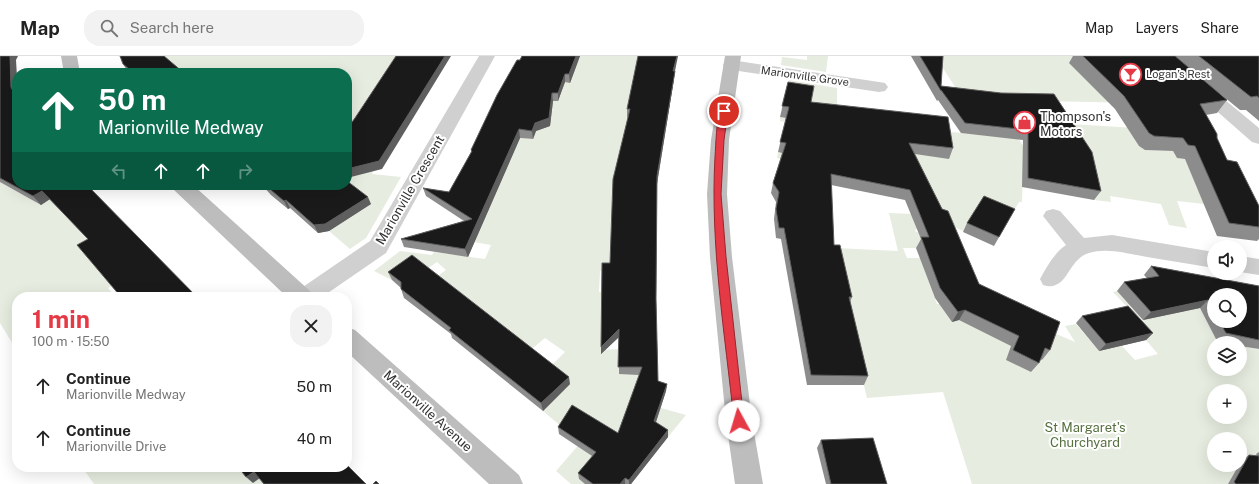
<!DOCTYPE html>
<html lang="en">
<head>
<meta charset="utf-8">
<style>
	:root { --surface:#fff; --page:#f2f2f2; --text:#222; --muted:#767676; --line:#e0e0e0; --accent:#e63946 }
	body { margin:0; font-family:"Public Sans",sans-serif; background:var(--page); color:var(--text); height:100vh; display:flex; flex-direction:column; font-size:15px; white-space:nowrap }
	* { box-sizing:border-box; margin:0 }
	p { font-size:13px; color:var(--muted) }
	.icon { flex:none; width:22px; height:22px; fill:none; stroke:currentColor; stroke-width:2; stroke-linecap:round; stroke-linejoin:round }
	.map { position:relative; flex:1; overflow:hidden }
	.details { position:absolute; left:12px; top:236px; width:340px; height:180px; display:flex; flex-direction:column; background:var(--surface); border-radius:16px; box-shadow:0 4px 16px #0002 }
	.details>* { flex:none }
	.banner { position:absolute; left:12px; top:12px; width:340px; height:122px; border-radius:16px; box-shadow:0 4px 16px #0002; background:#0b6e4f; color:#fff; overflow:hidden }
	.buttons { position:absolute; left:1207px; top:184px; display:grid; gap:8px }
	.buttons a { display:grid; place-items:center; width:40px; height:40px; border-radius:50%; background:var(--surface); box-shadow:0 4px 16px #0002; font-size:20px }
	.pin { position:absolute; display:grid; place-items:center; width:34px; height:34px; color:#fff; margin:-17px; border:2px solid #fff; border-radius:50%; box-shadow:0 1px 4px #0007 }
	.me { position:absolute; width:44px; margin:-22px; rotate:354deg; stroke-linejoin:round; filter:drop-shadow(0 0 3px #0008) }
	.turn { display:flex; align-items:center; gap:14px; height:84px; padding:0 20px; font-size:18px }
	.turn .icon { width:52px; height:52px; stroke-width:2.5 }
	.turn b { display:block; font-size:28px; line-height:34px }
	.lanes { display:flex; align-items:center; height:38px; padding:0 20px; background:#0003; justify-content:center; gap:20px; direction:ltr }
	.lanes .off { opacity:.35 }
	.round { display:grid; place-items:center; flex:none; width:42px; height:42px; border-radius:16px; background:var(--page) }
	.head { display:flex; align-items:center; justify-content:space-between; height:68px; padding:0 20px }
	h1 { font-size:24px; font-weight:700; line-height:30px; color:var(--accent) }
	ul { padding:0; list-style:none }
	li { display:flex; align-items:center; gap:12px; height:52px; padding:0 20px }
	li div { flex:1 }
	li b { display:block; font-size:15px }
	li em { font-style:normal }
	header { display:flex; align-items:center; gap:24px; box-sizing:border-box; height:56px; padding:0 20px; background:var(--surface); border-bottom:1px solid var(--line) }
	header strong { font-size:19px }
	nav { display:flex; gap:22px; margin-inline-start:auto; font-size:14px }
	.search { width:280px; height:36px; background:var(--page); display:flex; align-items:center; gap:10px; box-sizing:border-box; padding:0 14px; border-radius:16px; color:var(--muted); font-size:15px }
	.map>svg:first-child { display:block }
	.green { fill:#e6ecdf; fill-rule:evenodd }
	.lines { fill:none; stroke-linecap:round; stroke-linejoin:round }
	.street { fill:#d0d0d0; fill-rule:evenodd }
	.secondary { fill:#bdbdbd; fill-rule:evenodd }
	.wall { fill:#8c8c8c; fill-rule:evenodd }
	.shaded-wall { fill:#5f5f5f }
	.building { fill:#1a1a1a; stroke:#5f5f5f }
	.route { fill:#e63946; stroke:#96252e }
	.labels { text-anchor:middle; dominant-baseline:central; stroke-width:4; stroke-linejoin:round; paint-order:stroke }
	.far-poi-label { font-size:11px; fill:#333; stroke:#fff; text-anchor:start }
	.far-street-label { font-size:11px; fill:#333; stroke:#fff }
	.poi-label { font-size:13px; fill:#333; stroke:#fff; text-anchor:start }
	.street-label { font-size:13px; fill:#333; stroke:#fff }
	.park-label { font-size:13px; fill:#56703f; stroke:#fff }
</style>
</head>
<body>
<header>
<strong>Map</strong>
<div class="search"><svg class="icon" aria-label="search" viewBox="0 0 24 24"><circle cx="10" cy="10" r="6"/><path d="M15 15l6 6"/></svg>Search here</div>
<nav><a>Map</a><a>Layers</a><a>Share</a></nav>
</header>
<div class="map">
<svg width="1259" height="428" viewBox="0 0 1259 428">
	<rect width="100%" height="100%" fill="#fff"/>
	<path class="green" d="M162 0H419L347 94V17H180Z
		M580 0H652L674 21V23L648 21 643 47 670 49V52L630 49 638 62 657 126 655 217 600 215 599 236 610 237 602 270V294L619 293 657 319 634 341 661 349V352L686 359 668 381 633 358 579 423 585 428H571L556 415 595 370 563 372 543 355 549 312 565 296 545 282 528 296 435 222 446 214 437 206 424 215 414 208 392 224 374 215 400 195 432 199 434 196 485 203 491 189 474 186 519 82 533 83 536 74 550 68V65L536 43 558 45 563 33 559 3 579 5Z
		M807 0H828L826 16 781 9 782 1 807 4Z
		M940 0H1083L1140 47 995 44 1023 90 1070 68 1153 73 1145 94 1173 95 1177 102 1200 104 1190 114 1204 148 1177 145 1187 172 1169 169 1161 148 1110 140 1111 146 1094 144 1023 117 1022 146H1019L1010 161 963 175 938 163 922 165 915 175 942 187 940 192H903L907 202H920L937 248H967L943 253 952 266 977 260 1052 276 1075 286 1065 270 1076 268 1099 295 1122 290 1135 304 1158 298 1122 257 1131 255 1113 236 1117 235 1143 264 1199 252 1214 265 1259 264 1226 287H1214V313H1240V290L1259 293V428H972L943 336 867 342 847 261 835 192 898 195 889 157 940 159 837 113 777 102 778 96 808 102 785 66 780 65V61L806 65 788 31 789 24 837 32V59L950 72 951 76 975 78 959 37 941 9 917 10 915 7 939 5ZM1214 335H1240V361H1214ZM1214 383H1240V409H1214Z
		M0 95 17 111 5 129 41 149 70 130 83 177 124 223 108 232 115 241 132 231 148 241H17V295L0 267Z
		M347 112 373 115 372 118 401 121 366 182 350 193 329 175 371 148 347 129Z
		M82 411H273L275 428H94Z"/>
	<g class="lines">
		<path class="street" d="M479 0H495L386 197 322 241H294L297 235 370 185Z
			M1154 0H1172L1259 72V88L1252 86Z
			M731 4 879 26 885 27 888 31 885 35 879 36 725 13 723 9 725 5Z
			M1053 153 1060 155 1084 182 1112 179 1214 196V212C1192 208 1169 205 1147 201 1129 198 1107 191 1089 197 1067 203 1068 237 1043 229L1040 223C1046 212 1055 196 1066 189L1043 160 1046 155Z
			M1240 200 1259 203V219L1240 216Z"/>
		<path class="secondary" d="M61 0H77L80 17H64Z
			M725 0H741L729 84 727 138 732 201 752 365 763 428H735L726 365 710 201 707 138 711 84Z
			M171 129H193L310 235 313 241H287L174 134Z
			M347 271 355 274 519 419 523 428H489L347 296Z"/>
	</g>
	<path class="wall" d="M0 0 16 4 17 129H87L88 183 50 143 41 149 0 126Z
		M522 0H580L570 27 565 26 558 45H553L550 70 536 75 533 83 520 82 468 201 404 191 401 183 464 165 426 140 423 132 449 136 471 96V94Z
		M911 0H943L941 30 1001 37 1101 135 1094 144 1022 131 1023 84 961 77 938 44 937 45Z
		M1073 0H1259V65L1246 54H1240L1218 36 1227 44 1217 57 1206 59 1227 104 1259 150V183L1257 185 1217 180 1185 103 1177 102 1173 95 1145 94 1139 90 1115 53 1069 7Z
		M123 8 184 17H130L128 16Z
		M674 23 657 127 656 243 658 325 667 328 666 335 656 366 668 381 631 428H585L579 423 578 417 592 400 559 378 558 371 618 377 639 319 619 318V281L601 298V291L610 207 628 61H627V53Z
		M788 26 811 46 953 92 949 103 915 98 979 228 1050 294 1042 304 1040 303 1039 307 1031 316 1006 304 1011 290 959 264 952 266 935 242 916 192 921 183 905 144 831 129 834 189 852 241 850 246 868 320 864 329H807L781 183 776 182 774 163 776 146 771 137 773 127 782 97 778 96 786 62 780 61Z
		M262 129H347L371 148 329 175 318 177 290 152 288 153 271 139Z
		M1015 153 994 190 963 176 967 167Z
		M1151 210 1259 230V293L1240 290V287H1226L1217 285 1200 252 1143 264 1117 235 1124 226 1147 222 1144 219ZM1214 239 1240 265H1214Z
		M388 216 570 328 543 355 452 282 451 278 404 242 401 233V232L392 224Z
		M1082 260 1153 277 1146 284 1099 295 1076 267Z
		M821 384 887 428H826L817 392Z
		M1259 396V428H1228L1239 409H1240V408L1242 404 1249 399 1257 400 1256 398Z"/>
	<path class="shaded-wall" d="M10 0H18L16 4 17 22V43L11 31Z
		M445 0H451L382 113 347 122V113Z
		M576 0H580L570 27 569 18Z
		M677 0H678L675 15 674 23 657 128V120L673 15Z
		M565 18V26L558 45V37Z
		M552 37 553 45 550 70 536 75 533 83 532 75 535 67Z
		M519 73 520 82 468 201 465 193Z
		M42 135 50 143 41 149 33 140Z
		M368 141 371 148 329 175 318 177 314 169Z
		M286 144 290 152 288 153 284 145Z
		M1208 244 1200 252 1143 264 1151 256Z
		M965 254 959 264 952 266 958 256Z
		M619 273V281L601 298V291Z
		M1153 277 1146 284 1099 295 1106 288Z
		M569 321 570 328 543 355 541 347Z
		M667 328 666 335 654 372V365Z
		M668 374V381L631 428H629V424Z
		M254 416 260 422 253 427 246 421Z
		M625 422V428H620Z"/>
	<path class="building" d="M0 0H10L11 31 17 43V129H87L197 241H121L77 189 88 183 87 182 42 135 33 140 0 122Z
		M120 0H164L184 17H134L123 8Z
		M396 0H445L379 105 347 113V73L355 62Z
		M522 0H576L569 18H565L558 37H552L549 62 535 67 532 75 519 73 465 193 401 183 472 163 423 132 449 136 472 95 471 94 497 39 517 4H520Z
		M638 0H677L673 15H675L657 120 656 243 658 325 667 328 654 365 668 374 629 424 625 422 620 428H593L578 417 596 396 558 371 572 349 618 377 642 311H618L619 273 601 291 602 207H610L613 123 630 53H627Z
		M920 0H943L941 30 1001 37 1054 38 1092 96 1101 135 1028 122V74L965 67 941 34V35Z
		M1083 0H1175L1227 44 1200 48 1217 78V82L1227 104 1237 106 1259 150V171L1229 167 1195 90 1188 89 1183 82 1154 80 1149 77 1124 40Z
		M1199 0H1259V42L1257 40 1251 41Z
		M788 26 814 30 811 46 948 61 953 92 909 87 942 153 948 155 979 228 1060 266 1050 294 1045 292 1039 307 1013 294 1019 280 965 254 958 256 940 232 921 181H929L910 134 831 118 834 189H840L852 241H849L868 320 811 319 784 172H779L776 153 779 136 773 127 786 87 780 86 789 51 782 50Z
		M347 125 368 141 325 168 314 169 286 144 284 145 265 129H347Z
		M984 140 1015 153 999 181 967 167Z
		M412 199 569 321 541 347 449 274 451 272 401 233V226L388 216Z
		M1151 210 1259 230V284L1226 277 1219 265H1240V239H1214V255L1208 244 1151 256 1124 226 1159 220Z
		M1128 250 1153 277 1106 288 1082 260Z
		M873 382 887 428H831L821 384Z
		M1249 399 1259 400V428H1236L1234 426Z
		M347 409 366 428H264L254 416 246 421 238 411H347Z
		M376 425 379 428H373Z"/>
	<path class="route" d="M721 53H727L728 55 724 84 721 138 726 201 744 365 743 368 739 370 735 368 734 365C725 278 710 189 715 101 716 88 716 65 721 53Z"/>
	<defs>
		<symbol id="bar-ring" viewBox="-11 -11 22 22"><circle r="9.5" fill="#fff" stroke="#e63946" stroke-width="1.5"/><path d="M-6-5H6L.8 .8V4.5H3.5V6h-7V4.5H-.8V.8Z" fill="#e63946"/></symbol>
		<symbol id="shop-ring" viewBox="-11 -11 22 22"><circle r="9.5" fill="#fff" stroke="#e63946" stroke-width="1.5"/><path d="M-5-2.5h2.3a2.7 3.5 0 0 1 5.4 0H5L5.5 6h-11ZM-1.5-2.5h3a1.5 2.3 0 0 0-3 0Z" fill="#e63946"/></symbol>
	</defs>
	<g fill-rule="evenodd">
		<use href="#bar-ring" x="1118" y="6" width="25" height="25"/>
		<use href="#shop-ring" x="1012" y="54" width="25" height="25"/>
	</g>
	<g class="labels">
		<g class="far-poi-label">
			<text x="1146" y="18">Logan’s Rest</text>
		</g>
		<g class="far-street-label">
			<text transform="translate(805 20) rotate(8)">Marionville Grove</text>
		</g>
		<g class="poi-label">
			<text x="1040" y="60">Thompson's<tspan x="1040" dy="15">Motors</tspan></text>
		</g>
		<g class="street-label">
			<text transform="translate(410 134) rotate(-60)">Marionville Crescent</text>
			<text transform="translate(428 355) rotate(42)">Marionville Avenue</text>
		</g>
		<g class="park-label">
			<text x="1085" y="371">St Margaret's<tspan x="1085" dy="15">Churchyard</tspan></text>
		</g>
	</g>
</svg>
<div class="buttons">
<a><svg class="icon" aria-label="sound" viewBox="0 0 24 24"><path d="M4 9h4l5-4v14l-5-4H4zM17 9q2 3 0 6"/></svg></a>
<a><svg class="icon" aria-label="search" viewBox="0 0 24 24"><circle cx="10" cy="10" r="6"/><path d="M15 15l6 6"/></svg></a>
<a><svg class="icon" aria-label="layers" viewBox="0 0 24 24"><path d="M12 4l9 5-9 5-9-5zM3 14l9 5 9-5"/></svg></a>
<a>+</a>
<a>−</a>
</div>
<div class="pin" style="left:724px;top:55px;background:#d93025"><svg class="icon" aria-label="arrive" viewBox="0 0 24 24"><path d="M6 21V4h12l-3 4 3 4H6"/></svg></div>
<svg class="me" style="left:739px;top:365px" viewBox="-20 -20 40 40"><circle r="19" fill="#fff"/><path d="M0-13L10 11 0 6-10 11z" fill="#e63946"/></svg>
<div class="banner">
<div class="turn"><svg class="icon" aria-label="ahead" viewBox="0 0 24 24"><path d="M12 20V5M6 11l6-6 6 6"/></svg><div><b>50 m</b>Marionville Medway</div></div>
<div class="lanes"><svg class="icon off" aria-label="left" viewBox="0 0 24 24"><path d="M17 20v-9H6M10 6l-5 5 5 5"/></svg><svg class="icon" aria-label="ahead" viewBox="0 0 24 24"><path d="M12 20V5M6 11l6-6 6 6"/></svg><svg class="icon" aria-label="ahead" viewBox="0 0 24 24"><path d="M12 20V5M6 11l6-6 6 6"/></svg><svg class="icon off" aria-label="right" viewBox="0 0 24 24"><path d="M7 20v-9h11M14 6l5 5-5 5"/></svg></div>
</div>
<section class="details">
<div class="head"><div><h1>1 min</h1><p>100 m · 15:50</p></div><a class="round"><svg class="icon" aria-label="close" viewBox="0 0 24 24"><path d="M6 6l12 12M18 6L6 18"/></svg></a></div>
<ul>
<li><svg class="icon" aria-label="ahead" viewBox="0 0 24 24"><path d="M12 20V5M6 11l6-6 6 6"/></svg><div><b>Continue</b><p>Marionville Medway</p></div><em>50 m</em></li>
<li><svg class="icon" aria-label="ahead" viewBox="0 0 24 24"><path d="M12 20V5M6 11l6-6 6 6"/></svg><div><b>Continue</b><p>Marionville Drive</p></div><em>40 m</em></li>
</ul>
</section>
</div>
</body>
</html>
